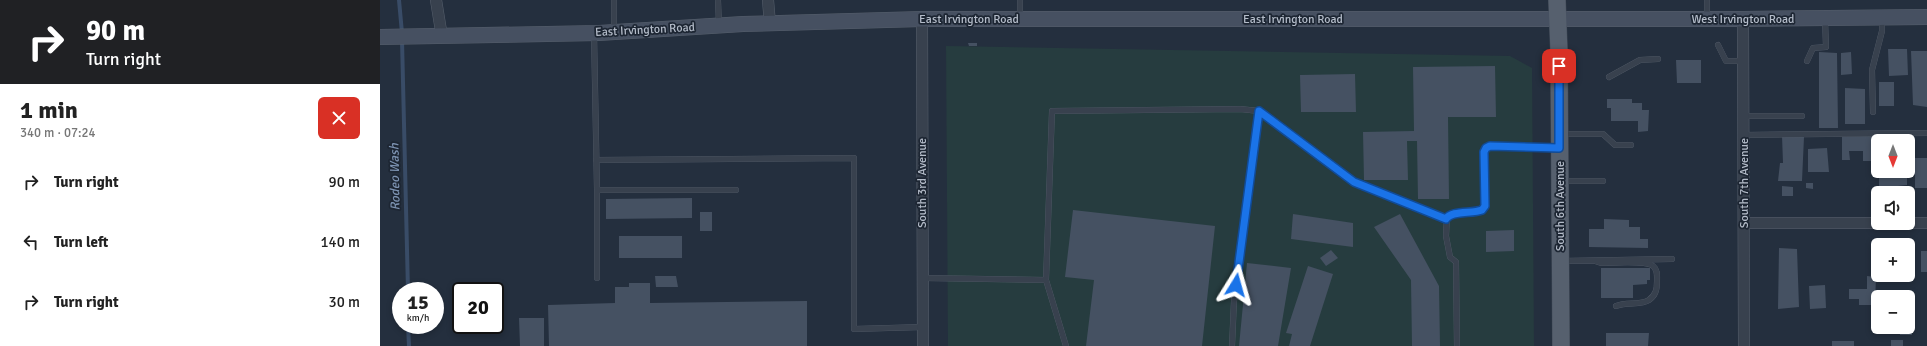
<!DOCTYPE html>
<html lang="en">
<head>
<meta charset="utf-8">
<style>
	:root { --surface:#fff; --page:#f2f2f2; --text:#222; --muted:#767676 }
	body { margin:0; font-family:Signika,sans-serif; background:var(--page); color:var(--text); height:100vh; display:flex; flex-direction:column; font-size:15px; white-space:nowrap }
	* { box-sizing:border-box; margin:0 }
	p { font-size:13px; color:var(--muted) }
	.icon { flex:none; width:22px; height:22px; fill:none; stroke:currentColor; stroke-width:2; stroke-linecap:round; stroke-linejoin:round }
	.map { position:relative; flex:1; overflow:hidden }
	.sheet { display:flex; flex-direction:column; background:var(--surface); width:380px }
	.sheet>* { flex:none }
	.top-card { background:#202124; color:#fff; overflow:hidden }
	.needle { width:26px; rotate:180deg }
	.buttons { position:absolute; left:1491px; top:134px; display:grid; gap:8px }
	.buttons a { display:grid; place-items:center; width:44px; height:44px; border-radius:6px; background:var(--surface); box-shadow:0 2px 6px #0003; font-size:20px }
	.speed { position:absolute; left:12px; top:282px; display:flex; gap:8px; font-size:20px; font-weight:700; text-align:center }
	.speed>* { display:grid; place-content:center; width:52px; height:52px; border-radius:50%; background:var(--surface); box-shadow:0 2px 6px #0003; line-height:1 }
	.speed small { font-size:10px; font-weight:400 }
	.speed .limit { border:2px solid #111; border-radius:6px; background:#fff; color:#111 }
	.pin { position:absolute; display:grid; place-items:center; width:34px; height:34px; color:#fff; margin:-17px; border-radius:8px; box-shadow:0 2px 6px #0006 }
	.me { position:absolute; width:44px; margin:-22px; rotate:8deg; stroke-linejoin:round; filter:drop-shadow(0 0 3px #0008) }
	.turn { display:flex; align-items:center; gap:14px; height:84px; padding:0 20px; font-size:18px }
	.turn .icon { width:52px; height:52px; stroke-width:2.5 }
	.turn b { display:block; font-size:28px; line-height:34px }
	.round { display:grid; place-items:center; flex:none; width:42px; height:42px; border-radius:6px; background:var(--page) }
	.summary { display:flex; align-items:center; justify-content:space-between; height:68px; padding:0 20px }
	h1 { font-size:24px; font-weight:800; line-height:30px }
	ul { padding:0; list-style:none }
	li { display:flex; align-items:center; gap:12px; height:60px; padding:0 20px }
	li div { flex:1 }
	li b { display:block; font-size:15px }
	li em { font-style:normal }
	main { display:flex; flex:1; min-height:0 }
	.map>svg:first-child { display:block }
	.green { fill:#263c3f }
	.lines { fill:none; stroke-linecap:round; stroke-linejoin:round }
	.stream { stroke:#394c67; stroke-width:4 }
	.building { fill:#455162 }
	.service-casing { stroke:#565f6c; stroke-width:6 }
	.minor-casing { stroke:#565f6c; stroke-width:12 }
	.secondary-casing { stroke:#565f6c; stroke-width:16 }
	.primary-casing { stroke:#414a57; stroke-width:18 }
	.service { stroke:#38414e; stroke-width:5.5 }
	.minor { stroke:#38414e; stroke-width:11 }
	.secondary { stroke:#465061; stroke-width:15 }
	.primary { stroke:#56606e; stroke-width:17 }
	.route-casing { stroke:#114b97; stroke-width:10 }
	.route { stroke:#1a73e8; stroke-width:7 }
	.labels { text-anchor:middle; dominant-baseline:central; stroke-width:3.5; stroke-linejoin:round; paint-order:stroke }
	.street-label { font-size:12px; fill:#b4bcc9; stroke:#1d2633 }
	.water-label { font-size:13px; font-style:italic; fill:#7c92b1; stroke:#1d2633 }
</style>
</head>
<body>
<main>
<section class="sheet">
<div class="top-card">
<div class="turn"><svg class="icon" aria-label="right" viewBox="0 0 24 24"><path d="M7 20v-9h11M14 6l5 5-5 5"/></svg><div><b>90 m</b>Turn right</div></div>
</div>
<div class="summary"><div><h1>1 min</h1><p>340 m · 07:24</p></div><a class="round" style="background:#d93025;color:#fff"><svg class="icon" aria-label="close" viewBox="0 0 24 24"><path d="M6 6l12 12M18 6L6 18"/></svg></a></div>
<ul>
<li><svg class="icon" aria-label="right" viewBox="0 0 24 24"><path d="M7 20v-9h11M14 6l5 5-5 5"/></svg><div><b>Turn right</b></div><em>90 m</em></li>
<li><svg class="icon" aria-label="left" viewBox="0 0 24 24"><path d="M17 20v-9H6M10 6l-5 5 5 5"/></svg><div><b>Turn left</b></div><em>140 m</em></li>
<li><svg class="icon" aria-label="right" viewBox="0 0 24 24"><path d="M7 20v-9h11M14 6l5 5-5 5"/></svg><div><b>Turn right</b></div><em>30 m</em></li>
</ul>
</section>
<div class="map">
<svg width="1547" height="346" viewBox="0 0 1547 346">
	<rect width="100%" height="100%" fill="#242f3e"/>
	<path class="green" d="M566 46 1130 56 1152 68 1154 346H568Z"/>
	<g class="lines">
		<path class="stream" d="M19 0 22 33
			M22 40 28 291
			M28 325 29 346"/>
	</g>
	<path class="building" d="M588 43H597V46H589Z
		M1508 49H1527L1528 75 1509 76Z
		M1531 51H1547V107L1533 105Z
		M1439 52 1457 53 1458 128H1439Z
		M1471 52 1472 74 1461 75V53Z
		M1296 60H1321V83H1297Z
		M1115 66 1116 117H1068L1069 199H1038L1037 141H1027L1028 180H984L983 132 1034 131 1033 67Z
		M975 74 976 112H921L920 75Z
		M1499 82H1514V106H1499Z
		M1465 88 1485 89V124H1465Z
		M1227 99H1252V103H1262V110H1269L1268 131 1258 132V121H1231V108H1227Z
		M1402 136 1424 137 1422 181H1398L1400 163H1403Z
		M1493 136V161H1483V151H1469L1470 160H1462V137Z
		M1447 148 1449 172H1428V149Z
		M1535 158H1547V188H1535Z
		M1499 171H1527V185L1518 186V193H1499Z
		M1426 183H1433V189L1426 188Z
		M1402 186 1413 187V196H1402Z
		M312 198V218L226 219V199Z
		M693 210 835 226 822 346H706L714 280 685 277Z
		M320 212H332V231H320Z
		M913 214 973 223V247L911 239Z
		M1020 214 1059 286 1060 346H1032L1031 280 994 227Z
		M1224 219 1249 220V227H1260V239H1268V248L1209 247V229H1224Z
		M1134 230V251L1106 252V231Z
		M239 236H302V258H239Z
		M1399 248 1417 249 1419 307 1398 309Z
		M951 250 958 258 946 266 940 258Z
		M1541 251H1547V272H1541Z
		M867 263 911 268 898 346H859Z
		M928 266 953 274 930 346H909L912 334 906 333Z
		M1221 268H1270V280H1267V284L1253 285V298H1221Z
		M275 276H296L298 287H276Z
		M1487 276 1496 277 1495 305H1479V299H1469V289H1487Z
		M249 283H270V303L427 301V346H169L168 305 235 303V287H249Z
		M1445 285 1446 308 1430 309 1429 286Z
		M139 318H164V346H140Z
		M1528 321H1531L1532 335H1520L1519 327H1528Z
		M1226 333H1269L1268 346H1226Z
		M1511 340H1523V346H1511Z
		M1452 341H1474V346H1452Z"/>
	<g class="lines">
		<defs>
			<path id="service" d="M338 0 339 25
				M640 0V19
				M1327 0V18
				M234 32V0
				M214 33 217 190H356
				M1338 45 1346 61H1363
				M1427 61 1433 48 1446 47 1445 19
				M1229 77 1260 60 1278 59
				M879 111 973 182 1066 219
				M1493 112 1492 70 1502 31V18
				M1363 116H1422
				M1181 134H1223L1235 145H1251
				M1363 135 1547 133
				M216 160 474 158V329L543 327
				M1181 181H1223
				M217 190V278
				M1181 261 1292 259
				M1215 261 1221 263C1232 263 1266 260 1273 266 1278 270 1277 276 1277 281 1277 289 1276 295 1269 300 1260 306 1247 301 1236 306
				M542 278 666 280 672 111 860 109 879 111 854 301 852 346
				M666 280 686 346
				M1077 346 1076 262 1070 257 1066 236 1067 216C1077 211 1091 214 1102 210L1105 206 1104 152 1106 148 1110 146 1177 148"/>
			<path id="minor" d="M56 0 62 37
				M388 0 390 24
				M542 19 543 346
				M1363 19 1364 346
				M1364 223H1547"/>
			<path id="secondary" d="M0 37 219 33 363 24 542 19H1363L1547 17"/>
			<path id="primary" d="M1177 0 1179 52 1181 346"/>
		</defs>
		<use href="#service" class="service-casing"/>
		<use href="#minor" class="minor-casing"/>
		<use href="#secondary" class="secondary-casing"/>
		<use href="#primary" class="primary-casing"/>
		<use href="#service" class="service"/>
		<use href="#minor" class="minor"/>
		<use href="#secondary" class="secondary"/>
		<use href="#primary" class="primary"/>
	</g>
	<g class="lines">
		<defs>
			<path id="route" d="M856 285 879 111 974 182 1066 219C1071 210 1092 214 1102 210L1105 206 1104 152 1106 148 1110 146 1179 148V66"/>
		</defs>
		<use href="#route" class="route-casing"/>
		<use href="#route" class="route"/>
	</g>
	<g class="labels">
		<g class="street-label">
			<text x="589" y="19">East Irvington Road</text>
			<text x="913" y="19">East Irvington Road</text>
			<text x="1363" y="19">West Irvington Road</text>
			<text transform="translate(265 30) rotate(-3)">East Irvington Road</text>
			<text transform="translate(542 183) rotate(-90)">South 3rd Avenue</text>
			<text transform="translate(1364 183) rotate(-90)">South 7th Avenue</text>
			<text transform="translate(1180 206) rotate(-90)">South 6th Avenue</text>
		</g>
		<g class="water-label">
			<text transform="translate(15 177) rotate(-91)">Rodeo Wash</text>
		</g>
	</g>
</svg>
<div class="buttons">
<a><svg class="needle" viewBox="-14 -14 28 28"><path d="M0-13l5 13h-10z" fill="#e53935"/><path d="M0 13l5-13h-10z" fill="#767676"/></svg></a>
<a><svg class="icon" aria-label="sound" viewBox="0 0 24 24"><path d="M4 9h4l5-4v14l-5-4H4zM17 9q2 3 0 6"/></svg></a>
<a>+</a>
<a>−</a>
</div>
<div class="speed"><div>15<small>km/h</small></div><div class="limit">20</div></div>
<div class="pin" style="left:1179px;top:66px;background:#d93025"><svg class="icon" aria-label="arrive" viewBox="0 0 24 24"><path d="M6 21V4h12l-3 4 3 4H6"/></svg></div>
<svg class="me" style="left:856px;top:285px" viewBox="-20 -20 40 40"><path d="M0-17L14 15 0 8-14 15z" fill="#1a73e8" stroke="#fff" stroke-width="4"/></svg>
</div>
</main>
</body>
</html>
